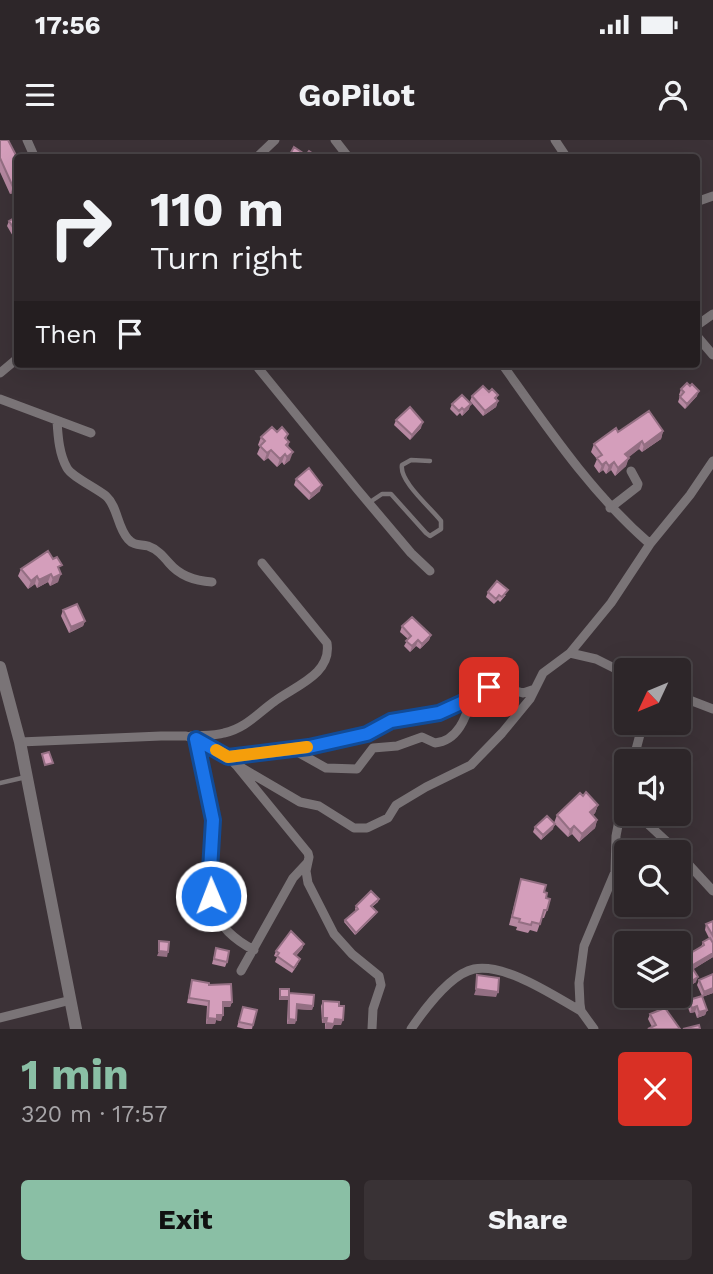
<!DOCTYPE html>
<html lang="en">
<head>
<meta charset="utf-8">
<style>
	:root { --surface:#2d2629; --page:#393235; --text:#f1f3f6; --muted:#a7a5a8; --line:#484346; --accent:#8abfa5 }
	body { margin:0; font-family:"Work Sans",sans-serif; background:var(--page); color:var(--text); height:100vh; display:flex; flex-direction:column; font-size:26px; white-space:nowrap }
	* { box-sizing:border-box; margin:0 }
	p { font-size:23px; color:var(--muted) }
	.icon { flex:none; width:38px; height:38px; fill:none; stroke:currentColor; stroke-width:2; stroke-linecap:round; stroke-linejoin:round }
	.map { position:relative; height:889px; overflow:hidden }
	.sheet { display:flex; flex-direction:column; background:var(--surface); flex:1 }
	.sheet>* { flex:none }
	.top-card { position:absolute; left:14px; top:14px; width:686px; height:214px; border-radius:7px; box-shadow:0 7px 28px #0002,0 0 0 2px var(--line); background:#2d2629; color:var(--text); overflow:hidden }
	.needle { width:46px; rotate:226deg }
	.buttons { position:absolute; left:614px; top:518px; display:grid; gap:14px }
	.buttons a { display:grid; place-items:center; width:77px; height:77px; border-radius:7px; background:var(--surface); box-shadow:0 7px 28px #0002,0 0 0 2px var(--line); font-size:35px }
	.pin { position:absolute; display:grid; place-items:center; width:60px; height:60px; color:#fff; margin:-30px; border-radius:14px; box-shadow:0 4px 10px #0006 }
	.me { position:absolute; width:77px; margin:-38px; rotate:359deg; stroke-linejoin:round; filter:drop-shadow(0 0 5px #0008) }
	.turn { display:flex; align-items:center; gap:24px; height:147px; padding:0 21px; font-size:32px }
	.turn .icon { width:91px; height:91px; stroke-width:2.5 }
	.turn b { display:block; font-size:49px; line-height:60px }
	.then { display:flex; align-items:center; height:66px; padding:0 21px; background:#0003; gap:14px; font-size:26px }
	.round { display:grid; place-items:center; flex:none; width:74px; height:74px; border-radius:7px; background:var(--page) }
	.head { display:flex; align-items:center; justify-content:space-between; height:119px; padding:0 21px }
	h1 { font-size:42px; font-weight:700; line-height:52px; color:var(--accent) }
	.cta { display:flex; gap:14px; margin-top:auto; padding:14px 21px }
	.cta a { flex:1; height:80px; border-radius:7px; background:var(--accent); color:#111; font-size:28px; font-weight:700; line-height:80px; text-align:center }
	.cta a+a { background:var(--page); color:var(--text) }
	.status { display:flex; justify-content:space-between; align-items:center; height:49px; padding:0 35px; background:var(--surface); direction:ltr }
	.status svg { height:19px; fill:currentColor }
	header { display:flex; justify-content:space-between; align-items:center; height:91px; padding:0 21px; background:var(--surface); font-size:32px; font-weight:700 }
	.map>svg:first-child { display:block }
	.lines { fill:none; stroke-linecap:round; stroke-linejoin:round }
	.service { stroke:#7a7477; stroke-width:4.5 }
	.minor { stroke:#7a7477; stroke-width:9 }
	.tertiary { stroke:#7a7477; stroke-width:12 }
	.wall { fill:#b688a1 }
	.shaded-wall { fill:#946f83 }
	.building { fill:#d49ebb; stroke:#946f83; stroke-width:2 }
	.route-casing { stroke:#114b97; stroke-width:18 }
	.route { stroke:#1a73e8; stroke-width:12 }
	.slow { stroke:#f59e0b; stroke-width:12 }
</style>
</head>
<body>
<div class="status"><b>17:56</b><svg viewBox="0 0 49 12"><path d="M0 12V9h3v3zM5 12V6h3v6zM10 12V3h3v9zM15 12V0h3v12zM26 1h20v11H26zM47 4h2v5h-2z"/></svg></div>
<header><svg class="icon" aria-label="menu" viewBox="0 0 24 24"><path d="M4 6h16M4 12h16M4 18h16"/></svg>GoPilot<svg class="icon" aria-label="person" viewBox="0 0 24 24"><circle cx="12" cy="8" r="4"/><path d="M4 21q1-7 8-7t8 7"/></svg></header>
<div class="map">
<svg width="713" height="889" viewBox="0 0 713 889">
	<rect width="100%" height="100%" fill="#3c3237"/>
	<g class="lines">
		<path class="service" d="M370 362 382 354H391L426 393 430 396 441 389V381C430 367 399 341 402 325L411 320 430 321
			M0 643 26 637"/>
		<path class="minor" d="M27 0 35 18
			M335 0 349 18
			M555 0 567 18
			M256 18 275 0
			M696 62 713 56
			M696 186 713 174
			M696 195 713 215
			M255 224 357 349 411 413 430 431
			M502 224C547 287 591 353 650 404
			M0 233 18 218
			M0 259 91 293
			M57 281C58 296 59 314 67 328 71 336 96 348 106 356 118 367 117 387 128 399 134 406 140 404 148 406 157 409 163 416 169 423 180 436 195 441 212 442
			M610 368 637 347 638 344 631 331
			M570 513 596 519 626 534
			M679 556 713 569
			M191 596C202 595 214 596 224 593 246 588 258 573 275 561 295 546 332 534 327 503L262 423
			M196 599C202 625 211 651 213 678 218 734 189 776 254 810
			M20 602 161 596H186L196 599 228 617 236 625 308 713 309 717 306 731 308 743 334 794 352 814 379 836 381 845 373 869 372 889
			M292 609 326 628 357 629 373 608 397 606 422 597 435 603C458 601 466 577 472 558
			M228 617 309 607 357 597 391 581 439 573 495 545 523 553 535 549 543 533 570 513 611 463 650 404 690 355 713 321
			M633 621 643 583
			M242 628 300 662 319 666 354 688H367L388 678 396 665 426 647 471 625 502 593 530 559 535 549
			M637 674 678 712
			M679 714 713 751
			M241 831 293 738 307 723
			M0 878 71 860
			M411 889C424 870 450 834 474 829 506 823 554 856 581 871
			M594 889 581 871 580 864 579 843 584 806 615 732 616 696 626 643"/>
		<path class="tertiary" d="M0 527 20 602 76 889"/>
	</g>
	<path class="wall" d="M0 0 18 51 10 54 0 32Z
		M18 76V96L14 98 7 86 9 81Z
		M690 246 697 256 685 269 678 262 680 256 679 255 681 249Z
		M489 252 498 255 496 260 498 261 496 267 483 276 470 261 472 256Z
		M452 264 469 269 462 276 460 273 457 276 450 269Z
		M396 280 421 288 410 300 394 285Z
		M663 291 661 299 642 312 639 309 628 317 626 326 615 336 611 330 606 334 603 330 599 333 594 326 597 319 591 312 594 304Z
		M277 292 288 294 286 300 289 302 288 307 290 320 284 325 282 322 277 327 268 318 264 321 257 314 260 307 258 305 261 297Z
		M296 339 320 351 309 360 294 345Z
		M21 429 60 431 58 442 50 446 48 442 37 448 35 444 28 449 18 436Z
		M488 452 506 455 500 462 498 460 494 464 486 457Z
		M63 470 85 481 83 486 69 493 61 476Z
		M402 486 431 495 429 500 420 509 416 506 410 512 404 506 408 499 400 492Z
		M583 656 598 665 595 673 593 675 597 680 595 688 579 702 572 694 568 697 554 683 557 675Z
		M535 687 553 689 541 700 533 692Z
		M521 739 544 752 546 758 547 770 544 778H542L537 792 530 790 528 793 516 790 517 787 509 785Z
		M379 759 378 762 372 767 376 774 355 795 344 782 345 780 356 771 355 769 356 766Z
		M713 781V817L693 829 696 842 683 850 679 841V810L684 817 701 807 703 802 709 798 705 790 706 784Z
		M304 804 302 809 296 816 298 824 292 833 275 822 277 817 274 816 276 811Z
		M216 808 227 822 225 827 212 824Z
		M713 834V853L702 857 707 870 705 875 697 878 695 872 690 873 687 865 689 860 702 856 697 845 699 840Z
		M192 840 209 845 232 862 230 867H223L221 881 216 880 215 884H206L207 866 187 863Z
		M280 849 289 855 313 866 312 870 297 869 295 884H287L288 859 279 860Z
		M323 861 339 866 341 885H334L325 889V883H322L321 866Z
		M243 867 253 885 252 889H245L237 887Z
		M650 874 680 889 652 887 648 879Z"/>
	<path class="shaded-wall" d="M18 44V51L10 54 13 47Z
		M699 251 697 256 685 269 687 264Z
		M498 261 496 267 483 276 485 271Z
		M471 264 469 269 462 276 464 270Z
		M423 282 421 288 410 300 412 295Z
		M663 291 661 299 642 312 644 305Z
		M642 301 639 309 623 322 625 314Z
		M271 310 268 318 264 321 267 313Z
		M293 312 290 320 284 325 287 317Z
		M285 314 282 322 277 327 280 319Z
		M629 318 626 326 615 336 618 328Z
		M606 322 603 330 599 333 602 325Z
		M614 322 611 330 606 334 609 326Z
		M322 345 320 351 309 360 311 354Z
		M51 434 48 442 37 448 39 440Z
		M61 434 58 442 50 446 53 438Z
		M37 436 35 444 28 449 31 441Z
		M85 481 83 486 69 493 71 487Z
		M431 495 429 500 420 509 422 504Z
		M418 500 416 506 410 512 412 506Z
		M598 665 595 673 587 680 590 672Z
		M597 680 595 688 579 702 582 694Z
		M555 684 553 689 541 700 543 695Z
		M574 686 572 694 568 697 570 690Z
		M377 772 376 774 355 795 356 793Z
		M304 804 302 809 292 820 294 814Z
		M159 811 168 812 167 817 157 816Z
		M713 813V817L689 832 691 826Z
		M698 837 696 842 683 850 685 845Z
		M713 848V853L702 857 704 852Z
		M476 849 498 852 496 857 474 855Z
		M280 857H289L288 860H279Z
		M223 862H232L230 867H221Z
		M297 864 313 866 312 870 295 869Z
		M697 866 695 872 690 873 692 868Z
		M707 870 705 875 697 878 699 872Z
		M217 875H223L221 881 216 880 215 884H206L208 878Z
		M323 878H327L325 883H322Z
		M289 879 296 880 295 884H287Z
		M335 879 343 880 341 885H334L332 889H325L326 883Z"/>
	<path class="building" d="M0 0H8L18 19V44L13 47 0 18Z
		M294 7 306 15 309 11 319 18H288Z
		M18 76V92H16L9 81Z
		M687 243 690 246 692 244 699 251 687 264 680 257 684 252 681 249Z
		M483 246 489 252 492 249 498 255 495 258 498 261 485 271 472 256Z
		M462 255 471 264 464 270 462 268 459 271 452 264Z
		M410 267 423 282 412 295 396 280Z
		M649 271 663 291 644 305 642 301 625 314 629 318 618 328 614 322 609 326 606 322 602 325 597 318 602 315 594 304 616 288 618 292Z
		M272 287 277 292 282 287 288 294 285 298 289 302 286 305 293 312 287 317 285 314 280 319 271 310 267 313 260 306 265 301 261 297Z
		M309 328 322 345 311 354 296 339Z
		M48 411 53 419 57 417 62 425 58 427 61 434 53 438 51 434 39 440 37 436 31 441 21 429Z
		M497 441 508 450 502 457 499 455 496 459 488 452Z
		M77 464 85 481 71 487 63 470Z
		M412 477 431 495 422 504 418 500 412 506 406 501 411 496 402 486Z
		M49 612 53 623 45 625 42 614Z
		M586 652 598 665 590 672 597 680 582 694 574 686 570 690 557 675 580 653 583 656Z
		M547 676 555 684 543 695 535 687Z
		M521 739 546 745 544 752 547 753 546 758 550 759 547 770H544L540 784 532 782 531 785 519 782 520 779 512 777Z
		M371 751 379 759 371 766 377 772 356 793 345 780 358 769 356 766Z
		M713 781V796L706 784Z
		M291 791 304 804 294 814 300 819 294 828 277 816 279 813 276 811Z
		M710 798 713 803V813L691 826 698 837 685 845 679 833V810L684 817 704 805 703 802Z
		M159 801 169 802 168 812 159 811Z
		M216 808 229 811 227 822 214 819Z
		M713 834V848L704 852 699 840Z
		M477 835 499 838 498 852 476 849Z
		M192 840 209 843V845L231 844 232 862H223V875H217V879L208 878 209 861 189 858Z
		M280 849H289V857H280Z
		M289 853 314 855 313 866 297 864 296 880 289 879Z
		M702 856 707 870 699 872 697 866 692 868 689 860Z
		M323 861 339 862V866H344L343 880 335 879 334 884 326 883 327 878H323Z
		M243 867 257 870 253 885 239 882Z
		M665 868 680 889H648L656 885 650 874Z
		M699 885 700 889H683Z"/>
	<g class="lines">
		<defs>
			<path id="route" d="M211 756 210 730 213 680 196 599 228 617 309 607 367 594 391 581 439 573 472 558 489 547"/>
		</defs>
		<use href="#route" class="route-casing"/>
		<use href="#route" class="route"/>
		<path class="slow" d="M216 610 228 617 307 607"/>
	</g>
</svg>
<div class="buttons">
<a><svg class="needle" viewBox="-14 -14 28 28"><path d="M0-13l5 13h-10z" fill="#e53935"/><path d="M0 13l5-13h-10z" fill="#a7a5a8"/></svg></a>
<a><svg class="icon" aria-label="sound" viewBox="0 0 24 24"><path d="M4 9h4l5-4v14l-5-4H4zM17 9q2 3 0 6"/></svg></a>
<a><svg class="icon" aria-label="search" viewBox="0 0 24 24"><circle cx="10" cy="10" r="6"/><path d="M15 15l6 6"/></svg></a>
<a><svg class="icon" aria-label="layers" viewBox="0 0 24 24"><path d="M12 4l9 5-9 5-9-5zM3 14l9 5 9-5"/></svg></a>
</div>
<div class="pin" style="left:489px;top:547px;background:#d93025"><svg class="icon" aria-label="arrive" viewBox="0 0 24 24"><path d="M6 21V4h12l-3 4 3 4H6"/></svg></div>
<svg class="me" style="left:211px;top:756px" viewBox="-20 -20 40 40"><circle r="17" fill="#1a73e8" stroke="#fff" stroke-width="3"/><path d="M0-11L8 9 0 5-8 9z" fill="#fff"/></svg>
<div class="top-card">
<div class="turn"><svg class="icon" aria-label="right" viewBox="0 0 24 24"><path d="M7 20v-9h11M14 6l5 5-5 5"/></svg><div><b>110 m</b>Turn right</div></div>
<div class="then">Then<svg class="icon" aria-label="arrive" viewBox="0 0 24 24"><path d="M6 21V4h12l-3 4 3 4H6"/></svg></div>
</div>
</div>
<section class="sheet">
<div class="head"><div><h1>1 min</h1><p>320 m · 17:57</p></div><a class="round" style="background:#d93025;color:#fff"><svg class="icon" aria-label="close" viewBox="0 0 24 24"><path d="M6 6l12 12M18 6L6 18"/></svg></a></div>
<div class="cta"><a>Exit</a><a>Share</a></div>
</section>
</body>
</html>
